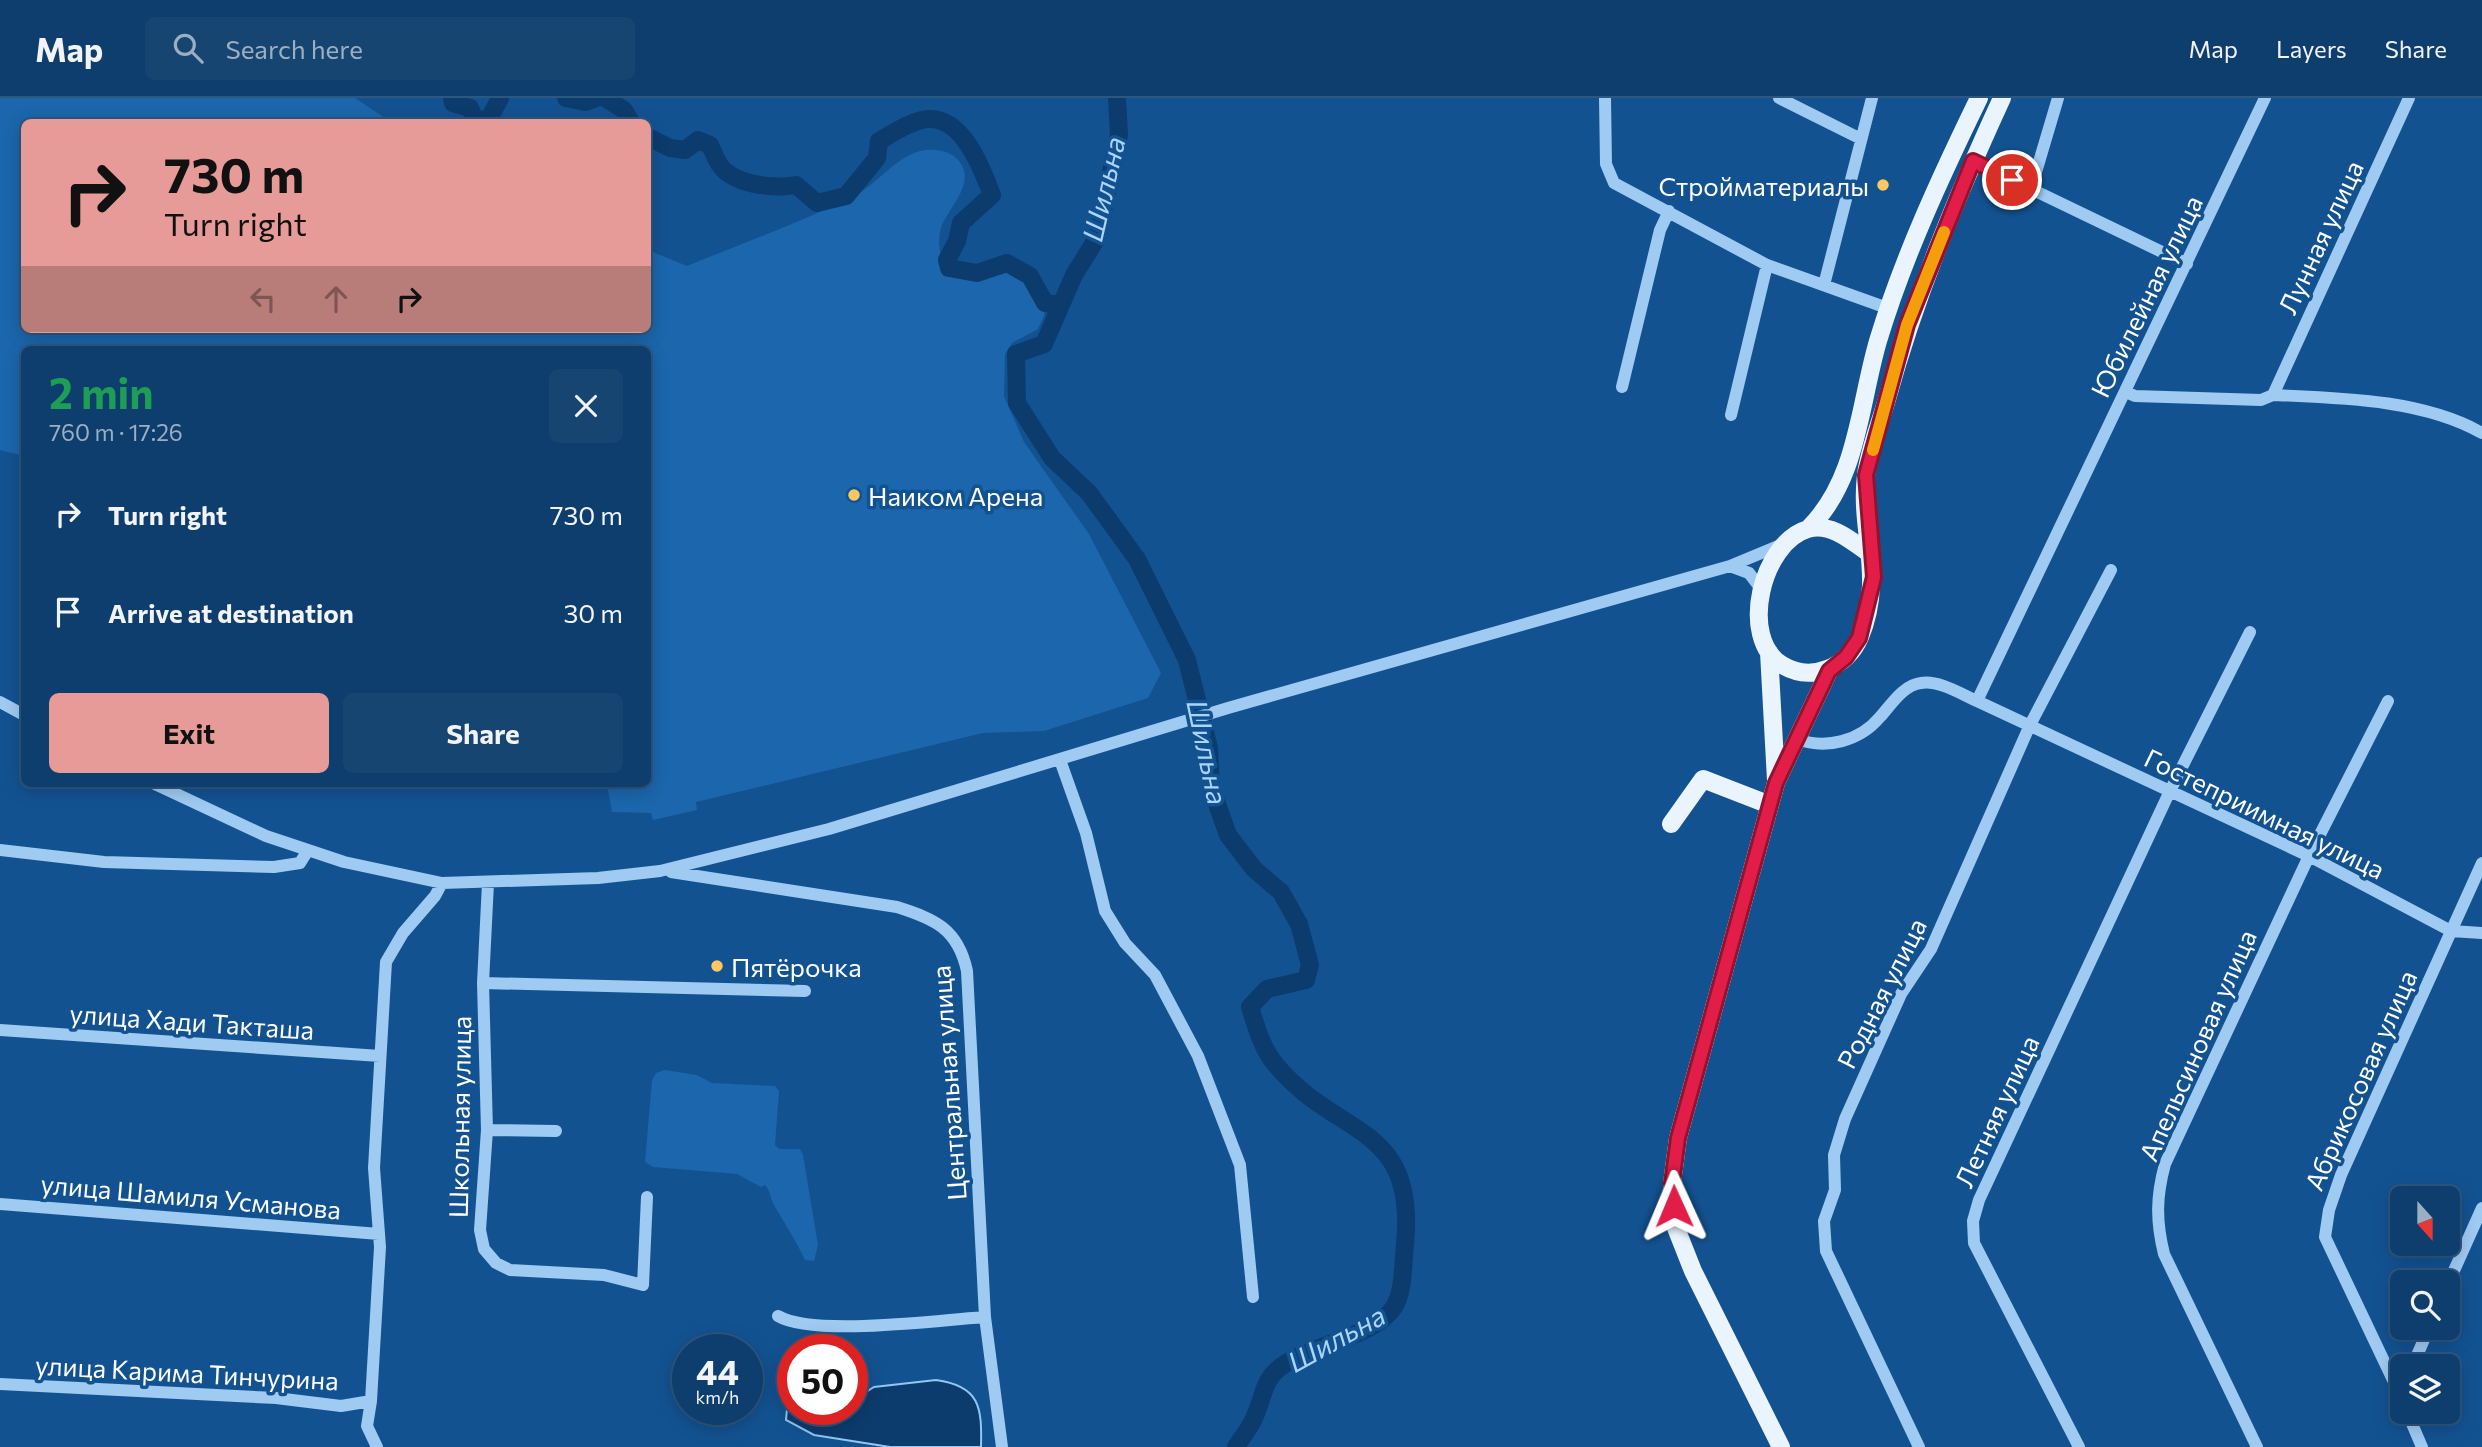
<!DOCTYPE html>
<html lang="en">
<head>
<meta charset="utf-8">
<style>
	:root { --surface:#0e3e6d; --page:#174572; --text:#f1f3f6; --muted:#9baec2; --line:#2e5780; --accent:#e69b98 }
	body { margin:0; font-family:Commissioner,sans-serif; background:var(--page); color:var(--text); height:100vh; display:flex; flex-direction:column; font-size:26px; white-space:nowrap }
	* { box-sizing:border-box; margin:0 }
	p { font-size:23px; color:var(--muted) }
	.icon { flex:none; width:38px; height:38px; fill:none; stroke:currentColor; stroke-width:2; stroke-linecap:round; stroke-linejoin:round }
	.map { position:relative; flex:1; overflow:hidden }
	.side { position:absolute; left:21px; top:248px; width:630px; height:441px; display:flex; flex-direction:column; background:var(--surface); border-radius:10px; box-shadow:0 4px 18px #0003,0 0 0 2px var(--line) }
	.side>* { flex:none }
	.guide { position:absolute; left:21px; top:21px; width:630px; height:214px; border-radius:10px; box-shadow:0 4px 18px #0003,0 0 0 2px var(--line); background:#e69b98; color:#111; overflow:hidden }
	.needle { width:46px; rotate:159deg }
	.fabs { position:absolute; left:2390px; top:1088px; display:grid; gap:14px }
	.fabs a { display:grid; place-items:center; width:70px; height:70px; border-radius:10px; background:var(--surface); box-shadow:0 4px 18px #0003,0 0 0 2px var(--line); font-size:35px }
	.speed { position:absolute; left:672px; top:1236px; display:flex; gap:14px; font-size:35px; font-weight:700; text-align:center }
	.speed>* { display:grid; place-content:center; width:91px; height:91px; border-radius:50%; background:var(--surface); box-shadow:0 4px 18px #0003,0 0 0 2px var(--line); line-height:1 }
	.speed small { font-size:18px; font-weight:400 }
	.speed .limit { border:10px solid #d22; background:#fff; color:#111 }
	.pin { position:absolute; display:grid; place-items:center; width:60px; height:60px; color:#fff; margin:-30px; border:4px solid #fff; border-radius:50%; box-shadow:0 2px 7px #0007 }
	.me { position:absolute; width:77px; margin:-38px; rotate:359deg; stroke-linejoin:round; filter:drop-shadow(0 0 5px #0008) }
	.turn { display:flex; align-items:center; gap:24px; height:147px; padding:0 28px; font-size:32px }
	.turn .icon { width:91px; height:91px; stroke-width:2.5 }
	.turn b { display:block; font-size:49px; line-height:60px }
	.lanes { display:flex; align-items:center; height:66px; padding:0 28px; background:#0003; justify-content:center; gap:35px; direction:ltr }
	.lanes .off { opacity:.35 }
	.round { display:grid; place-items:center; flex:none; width:74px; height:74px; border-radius:10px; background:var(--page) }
	.overview { display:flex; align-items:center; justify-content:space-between; height:119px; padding:0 28px }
	h1 { font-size:42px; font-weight:700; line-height:52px; color:#1e9e55 }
	.button { display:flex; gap:14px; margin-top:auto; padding:14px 28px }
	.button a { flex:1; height:80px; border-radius:10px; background:var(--accent); color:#111; font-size:28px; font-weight:700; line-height:80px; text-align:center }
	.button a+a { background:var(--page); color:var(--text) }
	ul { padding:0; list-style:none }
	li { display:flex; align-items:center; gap:21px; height:98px; padding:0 28px }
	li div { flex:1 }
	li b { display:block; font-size:26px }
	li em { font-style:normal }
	header { display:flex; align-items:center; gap:42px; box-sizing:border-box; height:98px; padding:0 35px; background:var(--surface); border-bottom:2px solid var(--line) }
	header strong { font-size:33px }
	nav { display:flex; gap:38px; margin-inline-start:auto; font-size:24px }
	.search { width:490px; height:63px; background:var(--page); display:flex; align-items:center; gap:18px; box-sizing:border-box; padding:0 24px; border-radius:10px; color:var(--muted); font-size:26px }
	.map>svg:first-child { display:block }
	.green { fill:#1b66ac }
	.water { fill:#0c3c6e; stroke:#91c6f5; stroke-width:2 }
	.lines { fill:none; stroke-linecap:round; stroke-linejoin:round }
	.river { stroke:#0c3c6e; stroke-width:18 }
	.minor { stroke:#9fcaf2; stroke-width:12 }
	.major { stroke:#eaf4ff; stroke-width:18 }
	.route-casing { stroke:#92132f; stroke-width:18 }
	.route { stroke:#e11d48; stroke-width:12 }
	.slow { stroke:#f59e0b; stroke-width:12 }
	.poi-dot { fill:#ffc760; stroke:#135291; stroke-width:2.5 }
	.labels { text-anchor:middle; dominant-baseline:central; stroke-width:7; stroke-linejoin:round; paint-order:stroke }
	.poi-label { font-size:26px; fill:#fff; stroke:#135291; text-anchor:start }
	.street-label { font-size:26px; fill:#fff; stroke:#135291 }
	.water-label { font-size:28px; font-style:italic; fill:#abd4f9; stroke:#135291 }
</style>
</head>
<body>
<header>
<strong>Map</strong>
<div class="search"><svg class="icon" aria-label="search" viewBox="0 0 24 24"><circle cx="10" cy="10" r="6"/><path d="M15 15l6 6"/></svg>Search here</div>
<nav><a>Map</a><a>Layers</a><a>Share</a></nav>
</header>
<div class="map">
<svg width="2482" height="1349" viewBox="0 0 2482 1349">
	<rect width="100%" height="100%" fill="#135291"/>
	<path class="green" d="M0 0H355L391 24H24V231H648V152L687 168C742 145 808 122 859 95 880 83 895 60 920 53 932 50 951 52 959 63 977 85 948 110 941 130 937 144 940 158 945 172L976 181 995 175 1018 174 1034 181 1042 189 1046 200 1044 218 1038 231 1012 245 1005 256 1004 298 1024 344 1089 436 1161 575 1148 600 1044 633 983 635 696 704 697 712 653 722 651 715 612 714 607 686H648V252H24V358L0 352Z
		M665 972 697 977 712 985 775 988 779 993 775 1047 779 1051H800L803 1057 818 1147 814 1163 805 1162C796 1143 785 1126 774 1107 770 1100 771 1094 765 1087L761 1089 737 1076 653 1069 645 1064 652 982 656 975Z"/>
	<path class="water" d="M936 1282C980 1288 982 1309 981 1349H890L814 1337 786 1322 788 1300 793 1301V1311H852V1303L874 1289Z"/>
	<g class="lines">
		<path class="river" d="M452 0 453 5 470 10 475 22 489 21 500 0
			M566 0 585 4 596 0
			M605 0 624 12 631 24
			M1117 0 1119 37 1097 140 1074 177 1044 246 1016 256 1017 305 1052 360 1089 395 1137 461 1187 562 1209 650 1211 689 1228 737 1254 771 1281 794 1299 826 1310 867 1306 882 1267 891 1250 909C1256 928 1262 951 1276 967 1336 1040 1417 1024 1405 1146 1403 1165 1404 1193 1394 1209 1375 1239 1310 1247 1282 1268 1263 1281 1264 1298 1255 1318 1251 1329 1242 1339 1236 1349
			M648 39 670 50 685 52 698 42 710 47C714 55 717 66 724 72 740 87 775 91 796 87L817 105 846 98 877 60 879 43C893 35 914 21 930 21 964 21 982 71 992 97L961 125 957 143 947 162 949 170 977 175 1007 165 1030 178 1045 205 1059 207"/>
		<path class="minor" d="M1605 0 1606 66 1614 85 1767 167 1890 211
			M1779 0 1861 41
			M1973 63 2187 166
			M2031 91 2058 0
			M1824 187 1872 0
			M1622 289 1660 132 1669 113
			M2126 294 2135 298 2261 302 2273 297C2340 300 2422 301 2482 335
			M2273 297 2409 0
			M1731 317 1767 167
			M1730 468 1749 475 1762 492
			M1977 603 2265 0
			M0 604 24 617
			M1797 641C1826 652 1860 643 1880 619 1891 607 1903 587 1921 585 1939 582 1961 596 1977 603L2309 758 2451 833 2482 835
			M1060 662 1086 735 1105 813 1125 845 1155 877 1198 958 1240 1067 1253 1199
			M155 686 266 738 344 764 442 785 598 780 660 773 829 731 1228 610 1730 468 1783 446
			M0 752 104 764 274 769 300 765 308 752
			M671 774 897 809C935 821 958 831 967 873L985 1219 1002 1349
			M488 785 483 885 487 1032 480 1132 484 1151 496 1165 510 1172 604 1177 643 1187 647 1099
			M483 885 805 893
			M0 932 380 958
			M487 1032 556 1033
			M0 1106 379 1136
			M2448 1186 2482 1110
			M778 1218C814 1239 939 1222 985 1219
			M2412 1269 2429 1230
			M0 1286 276 1300 341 1308 371 1303
			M2403 1303 2325 1139 2329 1112 2341 1077 2482 765
			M2407 1314 2422 1349
			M377 1349 367 1328 371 1303 380 1149 374 1070 386 864 403 835 435 798 442 785
			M1919 1349 1826 1153 1824 1123 1835 1092 1834 1057 1845 1021 1901 896 1931 851 2030 627 2111 472
			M2079 1349 1974 1145 1973 1123 1979 1102 2169 695 2250 534
			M2257 1349 2164 1156C2156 1123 2156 1099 2165 1066L2309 758 2388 603"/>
		<path class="major" d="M1809 430C1858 381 1859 308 1878 243 1903 160 1941 78 1979 0
			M1870 456C1853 444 1831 424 1808 431 1762 444 1738 540 1782 567 1812 585 1847 569 1860 539 1885 479 1859 434 1866 377 1869 352 1880 325 1887 301 1916 196 1957 98 2002 0
			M1769 554 1776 682
			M1671 726 1703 681 1770 707
			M1781 1349 1693 1173 1676 1130 1672 1085 1678 1040 1776 685 1829 573"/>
	</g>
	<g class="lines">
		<defs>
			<path id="route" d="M1674 1108 1672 1085 1678 1040 1776 685 1829 573 1846 559 1859 540 1874 479 1866 377 1907 227 1973 63 2012 82"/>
		</defs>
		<use href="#route" class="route-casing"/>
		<use href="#route" class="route"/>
		<path class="slow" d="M1873 352 1907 227 1944 134"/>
	</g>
	<g class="poi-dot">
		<circle cx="1883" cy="87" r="7"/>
		<circle cx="854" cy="397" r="7"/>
		<circle cx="717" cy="868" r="7"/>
	</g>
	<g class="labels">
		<g class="poi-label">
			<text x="1869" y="87" text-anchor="end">Стройматериалы</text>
			<text x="868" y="397">Наиком Арена</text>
			<text x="731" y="868">Пятёрочка</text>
		</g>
		<g class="street-label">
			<text transform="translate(2320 139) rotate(-65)">Лунная улица</text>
			<text transform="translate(2146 198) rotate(-64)">Юбилейная улица</text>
			<text transform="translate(2265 715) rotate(26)">Гостеприимная улица</text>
			<text transform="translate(1881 895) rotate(-63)">Родная улица</text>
			<text transform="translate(192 923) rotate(4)">улица Хади Такташа</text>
			<text transform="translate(2197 947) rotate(-66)">Апельсиновая улица</text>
			<text transform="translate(2360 982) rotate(-66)">Абрикосовая улица</text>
			<text transform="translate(948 985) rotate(-94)">Центральная улица</text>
			<text transform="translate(1996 1013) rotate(-65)">Летняя улица</text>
			<text transform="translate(459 1019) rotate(-89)">Школьная улица</text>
			<text transform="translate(191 1098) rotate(5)">улица Шамиля Усманова</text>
			<text transform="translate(187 1274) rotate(3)">улица Карима Тинчурина</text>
		</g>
		<g class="water-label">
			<text transform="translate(1103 91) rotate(-77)">Шильна</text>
			<text transform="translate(1208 654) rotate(78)">Шильна</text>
			<text transform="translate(1336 1240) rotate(-29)">Шильна</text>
		</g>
	</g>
</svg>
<div class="fabs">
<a><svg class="needle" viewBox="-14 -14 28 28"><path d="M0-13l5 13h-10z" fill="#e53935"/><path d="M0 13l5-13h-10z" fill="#9baec2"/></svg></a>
<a><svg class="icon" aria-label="search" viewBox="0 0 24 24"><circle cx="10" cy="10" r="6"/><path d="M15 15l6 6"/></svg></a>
<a><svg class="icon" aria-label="layers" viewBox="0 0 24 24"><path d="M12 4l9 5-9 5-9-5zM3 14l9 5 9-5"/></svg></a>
</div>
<div class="speed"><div>44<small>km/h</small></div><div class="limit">50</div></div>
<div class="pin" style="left:2012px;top:82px;background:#d93025"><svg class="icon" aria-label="arrive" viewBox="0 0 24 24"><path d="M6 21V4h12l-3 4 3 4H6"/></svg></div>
<svg class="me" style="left:1674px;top:1108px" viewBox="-20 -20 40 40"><path d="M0-17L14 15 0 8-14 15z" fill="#e11d48" stroke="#fff" stroke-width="4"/></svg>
<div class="guide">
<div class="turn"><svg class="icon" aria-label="right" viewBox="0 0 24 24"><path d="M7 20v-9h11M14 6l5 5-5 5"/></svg><div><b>730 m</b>Turn right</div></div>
<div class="lanes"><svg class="icon off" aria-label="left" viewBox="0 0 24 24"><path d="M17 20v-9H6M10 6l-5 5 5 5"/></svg><svg class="icon off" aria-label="ahead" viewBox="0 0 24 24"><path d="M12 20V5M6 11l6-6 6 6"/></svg><svg class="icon" aria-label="right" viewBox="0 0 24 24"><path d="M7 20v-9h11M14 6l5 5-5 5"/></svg></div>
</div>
<section class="side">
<div class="overview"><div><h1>2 min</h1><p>760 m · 17:26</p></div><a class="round"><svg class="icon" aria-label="close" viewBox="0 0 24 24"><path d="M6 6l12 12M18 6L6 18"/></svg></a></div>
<ul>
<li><svg class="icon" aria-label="right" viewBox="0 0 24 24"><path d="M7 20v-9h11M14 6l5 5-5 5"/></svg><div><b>Turn right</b></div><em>730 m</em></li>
<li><svg class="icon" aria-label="arrive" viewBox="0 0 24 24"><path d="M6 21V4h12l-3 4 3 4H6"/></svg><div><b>Arrive at destination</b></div><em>30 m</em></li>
</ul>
<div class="button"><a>Exit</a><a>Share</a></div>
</section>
</div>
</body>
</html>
